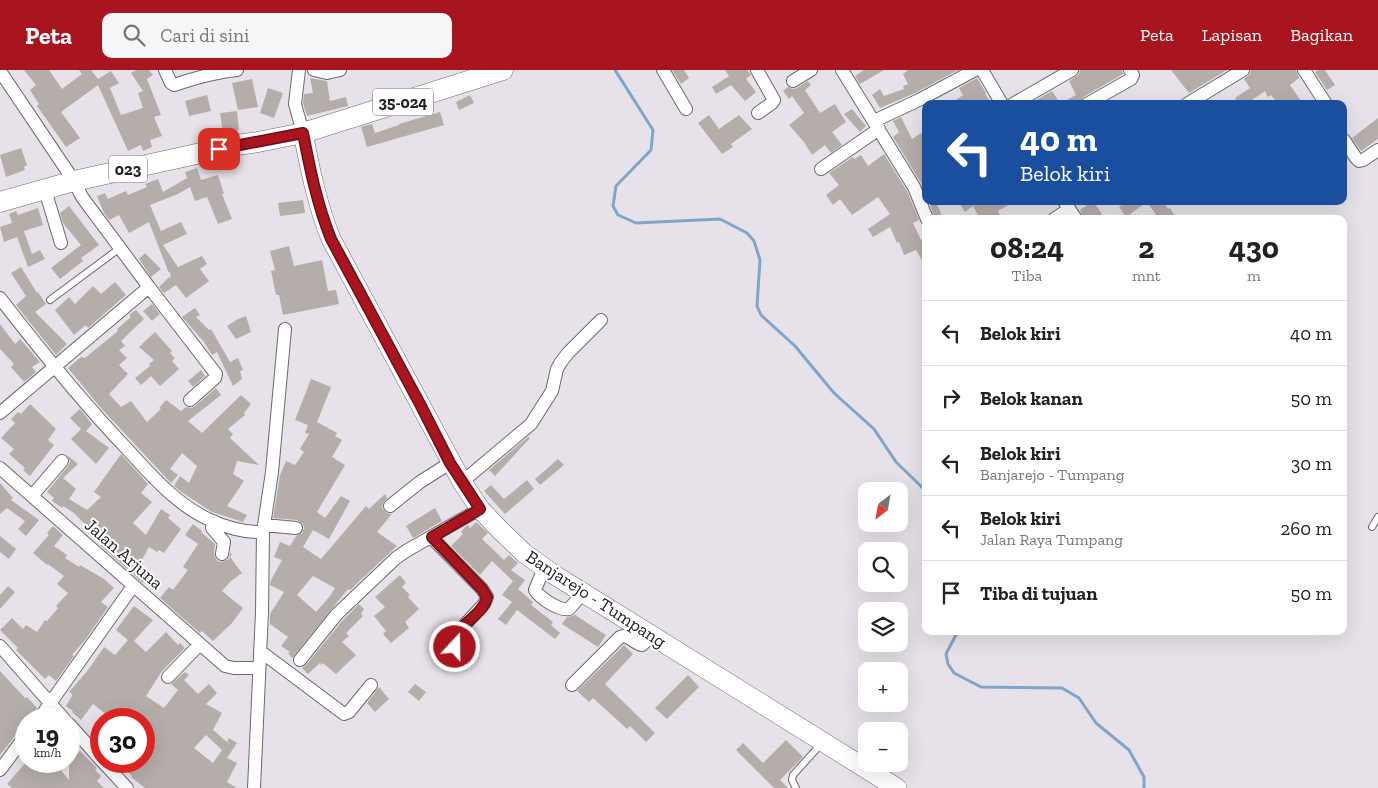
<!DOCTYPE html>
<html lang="id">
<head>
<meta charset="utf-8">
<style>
	:root { --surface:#fff; --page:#f6f6f6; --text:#222; --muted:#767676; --line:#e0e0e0; --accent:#a9151f }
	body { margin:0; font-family:"Zilla Slab",serif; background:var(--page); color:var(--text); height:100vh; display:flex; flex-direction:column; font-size:19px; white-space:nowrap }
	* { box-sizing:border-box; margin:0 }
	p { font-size:16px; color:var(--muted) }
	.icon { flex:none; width:28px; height:28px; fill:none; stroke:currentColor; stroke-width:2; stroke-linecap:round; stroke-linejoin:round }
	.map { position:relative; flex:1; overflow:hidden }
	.details { position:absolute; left:922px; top:145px; width:425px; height:420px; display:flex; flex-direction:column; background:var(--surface); border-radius:10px; box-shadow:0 5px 20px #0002 }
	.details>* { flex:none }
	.guide { position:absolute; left:922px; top:30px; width:425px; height:105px; border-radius:10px; box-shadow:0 5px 20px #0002; background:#1a4fa0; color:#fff; overflow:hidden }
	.needle { width:32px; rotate:211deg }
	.fabs { position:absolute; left:858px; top:412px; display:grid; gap:10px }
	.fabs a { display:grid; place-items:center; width:50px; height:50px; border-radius:10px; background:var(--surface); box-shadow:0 5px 20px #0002; font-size:25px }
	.speed { position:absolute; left:15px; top:638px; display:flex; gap:10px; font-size:25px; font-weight:700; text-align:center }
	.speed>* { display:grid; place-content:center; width:65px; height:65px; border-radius:50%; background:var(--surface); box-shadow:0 5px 20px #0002; line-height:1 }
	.speed small { font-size:12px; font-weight:400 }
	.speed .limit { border:8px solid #d22; background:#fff; color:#111 }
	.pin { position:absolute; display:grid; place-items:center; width:42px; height:42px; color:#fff; margin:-21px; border-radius:10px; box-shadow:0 2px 8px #0006 }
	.me { position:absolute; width:55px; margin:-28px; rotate:21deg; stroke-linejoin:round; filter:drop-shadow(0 0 4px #0008) }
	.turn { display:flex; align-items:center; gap:18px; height:105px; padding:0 15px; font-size:22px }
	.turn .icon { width:65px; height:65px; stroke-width:2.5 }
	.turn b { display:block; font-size:35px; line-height:42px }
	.eta { display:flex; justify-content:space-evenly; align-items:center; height:85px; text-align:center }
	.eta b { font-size:30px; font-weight:800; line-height:35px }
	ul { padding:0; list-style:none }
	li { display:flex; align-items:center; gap:15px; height:65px; padding:0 15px; border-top:1px solid var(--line) }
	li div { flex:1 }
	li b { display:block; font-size:19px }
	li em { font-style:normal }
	header { display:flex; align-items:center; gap:30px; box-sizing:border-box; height:70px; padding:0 25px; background:var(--accent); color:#fff }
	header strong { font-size:24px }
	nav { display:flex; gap:28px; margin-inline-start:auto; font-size:18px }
	.search { width:350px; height:45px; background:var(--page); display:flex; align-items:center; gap:12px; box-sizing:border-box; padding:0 18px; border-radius:10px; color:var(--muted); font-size:19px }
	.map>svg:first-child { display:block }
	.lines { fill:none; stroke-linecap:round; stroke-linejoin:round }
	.stream { stroke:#7fa5c9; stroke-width:3 }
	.building { fill:#b5ada9; fill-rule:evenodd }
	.lane-casing { stroke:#6c686e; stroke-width:8 }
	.street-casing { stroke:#6c686e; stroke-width:14 }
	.secondary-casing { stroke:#6c686e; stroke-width:20 }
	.primary-casing { stroke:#6c686e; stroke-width:21 }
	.lane { stroke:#fff; stroke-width:6 }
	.street { stroke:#fff; stroke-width:12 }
	.secondary { stroke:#fff; stroke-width:19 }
	.primary { stroke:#fff; stroke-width:20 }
	.route-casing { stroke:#6e0e14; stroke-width:12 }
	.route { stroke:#a9151f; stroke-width:9 }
	.labels { text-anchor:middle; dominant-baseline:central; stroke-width:4; stroke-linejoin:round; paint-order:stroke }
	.shield { fill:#fff; stroke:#646364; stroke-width:1 }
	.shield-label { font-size:16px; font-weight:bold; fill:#222022 }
	.street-label { font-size:18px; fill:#222022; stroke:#fff }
</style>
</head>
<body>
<header>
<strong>Peta</strong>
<div class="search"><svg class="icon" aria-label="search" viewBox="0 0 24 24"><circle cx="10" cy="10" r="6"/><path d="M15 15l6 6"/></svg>Cari di sini</div>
<nav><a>Peta</a><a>Lapisan</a><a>Bagikan</a></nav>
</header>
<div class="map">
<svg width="1378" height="718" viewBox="0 0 1378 718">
	<rect width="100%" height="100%" fill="#e7e2e9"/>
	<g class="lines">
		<path class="stream" d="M615 0 653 60 651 80 616 116 613 136 618 145 636 153 720 149 747 163 754 171 760 190 757 236 761 245 795 276 834 323 874 359 896 392 926 421
			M958 561 946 584 948 594 954 603 981 617 1062 618 1079 628 1096 653 1129 680 1144 707V718"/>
	</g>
	<path class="building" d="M24 0H49L62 19 82 4 79 0H91L98 9 111 1 119 13 110 18 121 45 143 38 138 23 143 21 131 3 136 0H149L153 5 147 9 161 45 154 47 162 66 150 70 152 77 143 81 141 75 128 81 98 15 61 42 80 68 66 77 37 36 39 34 30 20 36 15Z
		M672 0H684L689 8 681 14Z
		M725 0H747L751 5 746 9 756 22 745 31 731 15 716 24 712 17 729 6Z
		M864 0H884L860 14 855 6Z
		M908 0H958L915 23 880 38 872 25 880 19 884 26 904 19 903 16 908 14 903 4Z
		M1080 0H1122L1123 4 1083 27 1079 34H1059L1076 25 1069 11 1079 4Z
		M1171 0H1227L1189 23Z
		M1251 0H1296L1299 8 1290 15 1303 34H1278L1271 25 1268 27 1265 21 1246 34H1238L1235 28 1250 18 1244 9 1250 4Z
		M1318 0H1325L1335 15 1327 20 1315 2Z
		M310 8 327 11 330 31 346 27 348 36 307 46 303 33 304 24 313 23Z
		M977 8 986 23 985 24 992 34H950L963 25 959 18Z
		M252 9 258 37 238 40 232 13Z
		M808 11 811 15 805 20 820 43 835 34 846 52 832 62 842 75 831 83 825 75 812 85 804 72 789 55 804 43 792 26 789 29 783 21 788 17 793 19 797 18Z
		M268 18 283 23 274 48 260 43Z
		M1052 21 1058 30 1053 34H1030Z
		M207 25 211 41 189 46 185 31Z
		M470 25 474 33 459 40 456 32Z
		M852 39 866 56 860 62 844 44Z
		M237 41 239 60 223 62 220 43Z
		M440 42 444 55 367 77 361 57 372 54 375 63 399 55V54Z
		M709 45 719 59 739 45 752 59 731 74 733 77 722 84 698 53Z
		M901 47 912 69 926 60V126L921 113 893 67 899 62 893 51Z
		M1378 48V69L1361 81 1352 68Z
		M21 78 27 95 24 97 25 100 6 107 0 85Z
		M884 84 907 121 919 150 913 153 921 170 926 167V197L916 180 904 185 899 172 897 173 890 157 873 167 868 159 890 144 878 127 852 145 840 129 833 135 826 125 839 115 829 103 853 87 854 89 861 85 868 96Z
		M197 98 201 110 218 105 224 124H222L232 149 218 154 207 127 195 131 190 117 178 124 150 135 161 161 181 152 187 164 163 175 178 197 202 186 207 194 200 199 209 211 186 228 176 215 164 223 159 217 169 207 171 209 170 206 171 204 168 201 149 152 129 163 119 145 109 150 103 141 97 126 105 123 108 129 126 121 128 125 147 117 145 114 158 109 163 122 187 108 185 102Z
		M303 130 305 143 280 146 278 133Z
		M929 131H936L943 149H935Z
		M958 131H1015L998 141 1002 149H980L973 136 965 142Z
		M1093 131 1102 144 1095 149H1084L1080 140Z
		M1127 131H1163L1168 139 1170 138 1175 146 1173 147 1174 149H1153L1157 146 1147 132 1126 147 1119 137Z
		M69 136 99 175 81 188 83 191 60 209 51 198 81 175 63 153 60 143Z
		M38 138 43 155 24 161 32 184 40 180 45 189 28 197 17 167 4 172 0 157 12 153 9 144 16 141 18 145Z
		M289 176 294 196 322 190 328 221 336 220 339 234 283 245 279 225H276L271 201 275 200 270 181Z
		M145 183 161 199 151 207 139 189Z
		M21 197 37 223 38 222 46 234 35 242 67 274 56 285 16 235 26 226 11 203Z
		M115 212 126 225 88 258 86 255 74 265 55 240 69 227 75 234 93 216 101 224Z
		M152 234 160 244 152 251 143 241Z
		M195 238 200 245 196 247 209 260 211 259 230 292 238 288 243 300 240 301 242 309 233 316 217 282 212 285 204 272 182 247Z
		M136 240 144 249 121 271 125 276 119 280 127 288 119 295 128 304 109 324 121 337 131 331 147 352 161 339 159 338 166 330 181 341 186 337 191 338 195 336 216 318 221 325 188 351 202 363 241 325 251 334 244 343 245 345 228 359 233 364 230 368 259 395 237 391 233 404 244 411 227 436 247 445 243 452 212 442 180 421 174 416 180 406 189 413 197 396 182 383 170 399 178 405 171 413 100 337 68 298 81 287 85 288 118 261 117 259 131 247 129 245Z
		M246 246 251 262 236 269 227 256 238 249Z
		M0 254 15 274 20 269 40 292 32 297 36 302 24 312 11 297 14 294 0 279Z
		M155 262 172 281 170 283 175 288 172 291 179 299 160 316 151 306 141 315 135 308 150 296 149 294 154 290 139 277Z
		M201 300 205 306 193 317 188 311Z
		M311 309 331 317 317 352 337 363 335 366 342 370 332 387 345 395 317 442 325 448 341 426 350 431 329 469 313 460 303 477 321 489 366 436 369 439 385 424 387 428 383 433 382 438 387 443 392 444 377 462 397 476 350 520 348 519 292 588 288 583 290 582 281 576 288 567 270 554V544L284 522 270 515 271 510 282 490 274 487 280 472 290 476 296 466 302 463 304 458 303 454 297 450 273 448 280 405 286 391 295 395 304 382 300 379 309 364 305 363 308 355 295 350ZM313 506 335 518 330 526 316 542 297 525Z
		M30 334 56 359 48 370 54 375 30 406 23 400 25 398 9 384 14 379 1 368 15 353 11 349 18 342 21 344Z
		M80 339 92 354 86 361 109 378 96 394 71 369 81 359 70 348Z
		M528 367 530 368 495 406 489 400Z
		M121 384 148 414 141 423 152 432 133 453 146 465 161 439 170 445 168 448 181 459 164 483 159 480 157 482 149 477 139 495 150 501 143 513 100 475 106 467 91 454 88 457 74 443 63 436 62 438 52 431 54 428 47 422 68 396 70 392 68 386 78 394 63 408 76 419 69 429 87 440 101 427 94 422Z
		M558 389 564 395 540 415 535 409Z
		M527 410 534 419 505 444 484 421 491 415 504 429Z
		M0 413 13 428 11 430 39 450 26 466 18 459 25 451 7 438 0 444Z
		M435 438 442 451 413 468 406 456Z
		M476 452 488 463 482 469 504 490 509 485 518 493 511 500 525 510 518 519 533 532 531 535 553 552 551 555 560 563 555 569 517 540 506 555 498 549 512 532 502 525 513 511 492 491 480 505 451 476 463 464 461 462 465 457 468 455 470 458Z
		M193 454 202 461 201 462 215 474 214 483 216 490 220 492 225 491 229 489 230 483 232 484 230 487 242 503 231 511 222 521 243 538 232 553 213 571 202 561 200 563 160 528 169 517 173 520 188 500 183 497 198 474 185 465Z
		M53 456 63 465 54 476 67 485 65 488 79 497 80 495 104 509 114 518 101 532 108 537 85 570 72 585 74 586 56 611 49 605 45 609 16 580 18 578 0 560 12 548 23 559 26 555 37 562 45 550 47 551 58 538 56 536 68 523 57 514 64 506 48 494 47 495 33 483 49 465 47 463Z
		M0 466 16 479 9 489 0 482Z
		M400 505 406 513 402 517 410 525 408 527 419 539 405 552 409 558 391 573 383 564 386 561 374 546 385 537 375 527Z
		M8 516 15 522 0 539V525Z
		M359 534 364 539 361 544 363 546 346 563 349 566 342 572 356 585 336 604 323 593 321 595 320 593 308 604 302 598 306 595 343 550Z
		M134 536 153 550 134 571 146 582 166 562 178 575 180 573 185 578 162 601 146 626 164 638 178 620 171 614 185 602 189 605 184 610 198 624 209 614 217 623 206 634 222 643 213 660 227 672 229 668 237 673 227 688 237 693 227 712 237 718H145L131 707 132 706 117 691H144L155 675 144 664V649H115L109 643 107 645 93 634 81 650 72 642 73 641 66 636 72 626V624L69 622 88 600 104 577 115 585 128 570 116 560ZM206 665 222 680 213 693 194 678Z
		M575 545 606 565 598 577 562 554 567 547Z
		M624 575 633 584 605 614 655 663 646 672 630 656 627 659 593 628 589 632 577 621Z
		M0 601 25 628 27 627 37 638 31 649H26V652L0 685Z
		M688 605 699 617 667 649 655 638Z
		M415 614 426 622 419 631 408 622Z
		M379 617 389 629 375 642 367 633Z
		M786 670 803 687 780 710 788 718H774L736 680 743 673 763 693Z
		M80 681 97 698 95 700 101 706 97 711 104 718H12L7 714 27 691H53L69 710V683L74 687Z"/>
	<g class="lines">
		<defs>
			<path id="lane" d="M50 230 120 178
				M1372 457 1378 447
				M796 718 792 710 793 705 822 673"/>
			<path id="street" d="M165 0 171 13 174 15C195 8 216 2 237 0
				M299 0 295 34 303 63
				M314 0 327 3 340 0
				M663 0 686 39
				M757 0 774 30 772 33 758 43
				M842 0 914 117 927 149
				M982 0 1002 34
				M1304 0 1326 34
				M0 1 74 111 82 127 149 217 0 343
				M793 11 811 0
				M1013 34 1072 0
				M1087 34 1131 9 1133 5 1130 0
				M1187 34 1243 0
				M874 51 919 30 975 0
				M1344 70 1356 88 1359 91 1363 90 1378 80
				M821 99 879 59
				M45 120 61 173
				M1064 131 1076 149
				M1054 149 1069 139
				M149 217 216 304 215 308 190 330
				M0 228C41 281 82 332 128 380 151 405 176 434 208 449 224 457 246 463 263 462L272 402 285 259
				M0 398 225 596 234 598H259
				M462 412 531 354 552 321 557 299 561 292 568 283 601 250
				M32 426 62 391
				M390 436 420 412 450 393
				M213 451 212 458 224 472 222 484
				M264 455 296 458
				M431 467 482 519 487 527 484 534 457 563C450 573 456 578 461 587L458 594
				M544 498 535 520C540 528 559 541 569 539L583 523
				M0 576 64 649
				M260 581 344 644 349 642 371 615
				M300 590 337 544 396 488 406 481 480 439
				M168 607 200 574
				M572 615 620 567C628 563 634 574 642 575L652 565
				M39 649 133 516
				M69 654 101 690
				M102 691 127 718
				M0 700 26 665
				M254 718 262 542 263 462"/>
			<path id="secondary" d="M303 63C310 99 317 134 331 169L462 412 480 439 500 460 524 483 553 504 897 718"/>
			<path id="primary" d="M0 132 74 111 237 75 258 72 303 63 503 0"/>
		</defs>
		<use href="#lane" class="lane-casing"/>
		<use href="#street" class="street-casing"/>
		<use href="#secondary" class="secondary-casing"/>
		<use href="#primary" class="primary-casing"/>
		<use href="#lane" class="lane"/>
		<use href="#street" class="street"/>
		<use href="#secondary" class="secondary"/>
		<use href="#primary" class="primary"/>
	</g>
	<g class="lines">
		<defs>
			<path id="route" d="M219 79 303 63C310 99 317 134 331 169L420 334 450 393 480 439 432 467 482 519 487 527C483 546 457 554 453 573L455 577"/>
		</defs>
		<use href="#route" class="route-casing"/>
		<use href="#route" class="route"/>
	</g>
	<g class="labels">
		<g class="shield">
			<rect x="373" y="18.5" width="60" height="27" rx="4"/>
			<rect x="109" y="85.5" width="38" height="27" rx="4"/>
		</g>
		<g class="shield-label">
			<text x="403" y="32">35-024</text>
			<text x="128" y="99">023</text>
		</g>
		<g class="street-label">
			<text transform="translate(124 484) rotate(41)">Jalan Arjuna</text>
			<text transform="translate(596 529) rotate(33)">Banjarejo - Tumpang</text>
		</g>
	</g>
</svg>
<div class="fabs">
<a><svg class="needle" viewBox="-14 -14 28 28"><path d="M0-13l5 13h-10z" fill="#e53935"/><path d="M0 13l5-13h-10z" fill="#767676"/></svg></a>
<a><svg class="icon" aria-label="search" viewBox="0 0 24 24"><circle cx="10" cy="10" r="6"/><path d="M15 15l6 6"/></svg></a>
<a><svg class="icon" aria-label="layers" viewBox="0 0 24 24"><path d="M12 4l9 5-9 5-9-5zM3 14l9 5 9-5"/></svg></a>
<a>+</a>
<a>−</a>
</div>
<div class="speed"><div>19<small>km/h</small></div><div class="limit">30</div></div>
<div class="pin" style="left:219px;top:79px;background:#d93025"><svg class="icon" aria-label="arrive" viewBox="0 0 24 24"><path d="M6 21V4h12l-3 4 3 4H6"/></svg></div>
<svg class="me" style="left:455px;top:577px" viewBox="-20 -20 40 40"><circle r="17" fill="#a9151f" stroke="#fff" stroke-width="3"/><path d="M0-11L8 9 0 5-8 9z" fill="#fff"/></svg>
<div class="guide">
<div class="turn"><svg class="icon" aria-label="left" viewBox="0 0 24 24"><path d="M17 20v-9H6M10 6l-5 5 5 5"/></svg><div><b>40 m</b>Belok kiri</div></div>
</div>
<section class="details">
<div class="eta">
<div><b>08:24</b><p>Tiba</p></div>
<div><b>2</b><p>mnt</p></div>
<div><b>430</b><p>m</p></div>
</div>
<ul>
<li><svg class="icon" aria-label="left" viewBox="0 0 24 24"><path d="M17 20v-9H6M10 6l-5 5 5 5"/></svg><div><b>Belok kiri</b></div><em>40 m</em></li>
<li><svg class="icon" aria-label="right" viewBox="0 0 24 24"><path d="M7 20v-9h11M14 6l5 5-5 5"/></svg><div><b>Belok kanan</b></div><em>50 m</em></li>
<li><svg class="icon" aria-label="left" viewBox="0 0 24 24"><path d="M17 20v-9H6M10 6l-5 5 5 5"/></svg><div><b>Belok kiri</b><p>Banjarejo - Tumpang</p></div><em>30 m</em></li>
<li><svg class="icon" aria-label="left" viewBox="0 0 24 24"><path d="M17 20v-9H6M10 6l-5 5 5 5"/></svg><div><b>Belok kiri</b><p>Jalan Raya Tumpang</p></div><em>260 m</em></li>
<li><svg class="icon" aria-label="arrive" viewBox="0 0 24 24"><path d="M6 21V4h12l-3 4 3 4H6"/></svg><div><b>Tiba di tujuan</b></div><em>50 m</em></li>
</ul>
</section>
</div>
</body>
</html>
